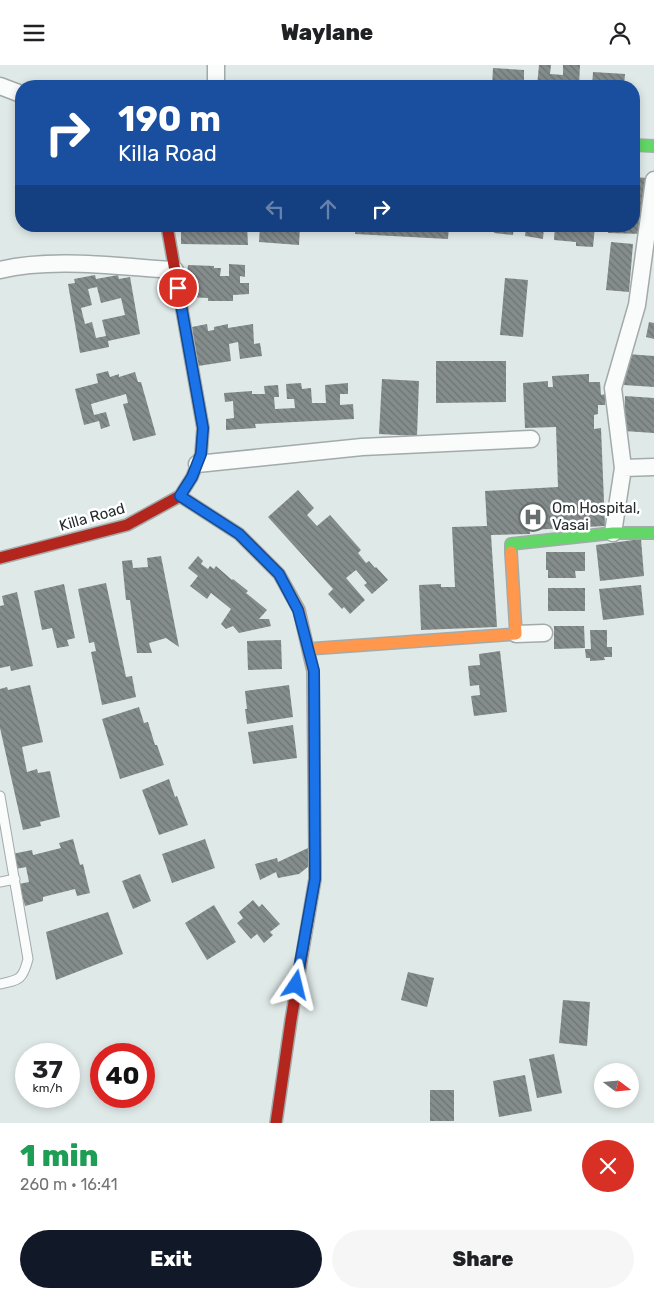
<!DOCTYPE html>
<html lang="en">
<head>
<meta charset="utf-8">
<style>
	:root { --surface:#fff; --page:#f6f6f6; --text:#202124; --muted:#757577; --accent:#111827 }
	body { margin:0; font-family:Rubik,sans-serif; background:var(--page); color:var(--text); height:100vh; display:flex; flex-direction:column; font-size:19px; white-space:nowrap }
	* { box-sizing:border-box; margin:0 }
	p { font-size:16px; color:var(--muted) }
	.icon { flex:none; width:28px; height:28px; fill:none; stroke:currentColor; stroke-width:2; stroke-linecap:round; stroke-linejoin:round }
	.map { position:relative; height:1058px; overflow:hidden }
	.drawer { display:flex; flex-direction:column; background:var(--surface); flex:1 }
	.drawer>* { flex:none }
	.banner { position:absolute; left:15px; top:15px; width:625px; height:152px; border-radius:20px; box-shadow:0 2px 8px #0003; background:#1a4fa0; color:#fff; overflow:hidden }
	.needle { width:32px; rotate:106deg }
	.fabs { position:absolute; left:594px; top:998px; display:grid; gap:10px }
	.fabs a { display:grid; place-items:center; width:45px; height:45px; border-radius:50%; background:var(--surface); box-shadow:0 2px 8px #0003; font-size:25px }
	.speed { position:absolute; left:15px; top:978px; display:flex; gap:10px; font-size:25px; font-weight:700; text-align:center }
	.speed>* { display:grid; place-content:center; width:65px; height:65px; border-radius:50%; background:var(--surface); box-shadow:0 2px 8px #0003; line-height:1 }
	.speed small { font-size:12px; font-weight:400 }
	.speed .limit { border:8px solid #d22; background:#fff; color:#111 }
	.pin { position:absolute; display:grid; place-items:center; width:42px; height:42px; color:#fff; margin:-21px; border:2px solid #fff; border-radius:50%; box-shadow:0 1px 5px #0007 }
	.me { position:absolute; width:55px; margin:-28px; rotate:10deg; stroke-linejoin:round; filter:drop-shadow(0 0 4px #0008) }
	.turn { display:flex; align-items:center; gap:18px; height:105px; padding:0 20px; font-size:22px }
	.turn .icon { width:65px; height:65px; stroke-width:2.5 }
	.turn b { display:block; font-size:35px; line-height:42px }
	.lanes { display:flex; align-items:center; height:48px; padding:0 20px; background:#0003; justify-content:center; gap:25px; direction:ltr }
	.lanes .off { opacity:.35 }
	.round { display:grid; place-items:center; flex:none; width:52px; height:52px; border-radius:26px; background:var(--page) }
	.head { display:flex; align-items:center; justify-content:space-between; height:85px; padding:0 20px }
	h1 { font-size:30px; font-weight:800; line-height:38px; color:#1e9e55 }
	.action { display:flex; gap:10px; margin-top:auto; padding:10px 20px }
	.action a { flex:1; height:58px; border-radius:30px; background:var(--accent); color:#fff; font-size:20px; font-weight:800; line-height:58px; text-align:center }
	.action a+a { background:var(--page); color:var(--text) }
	header { display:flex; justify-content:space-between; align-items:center; height:65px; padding:0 20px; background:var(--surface); font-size:22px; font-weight:800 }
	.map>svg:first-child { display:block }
	.building { fill:url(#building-back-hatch); fill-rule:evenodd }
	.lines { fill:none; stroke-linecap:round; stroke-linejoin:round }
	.lane-casing { stroke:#a3aaaa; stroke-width:11 }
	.street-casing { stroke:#a3aaaa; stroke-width:19 }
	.fast-casing { stroke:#a3aaaa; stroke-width:14 }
	.slow-casing { stroke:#a3aaaa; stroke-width:14 }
	.jam-casing { stroke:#a3aaaa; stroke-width:14 }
	.lane { stroke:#fafcfc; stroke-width:9 }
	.street { stroke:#fafcfc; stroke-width:16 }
	.fast { stroke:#63d668; stroke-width:11 }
	.slow { stroke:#ff974d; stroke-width:11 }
	.jam { stroke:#b3261e; stroke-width:11 }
	.route-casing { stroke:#114b97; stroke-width:12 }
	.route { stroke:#1a73e8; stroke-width:9 }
	.labels { text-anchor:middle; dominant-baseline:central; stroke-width:5; stroke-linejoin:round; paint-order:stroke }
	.poi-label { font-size:15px; fill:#252c2b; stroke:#fff; text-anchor:start }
	.street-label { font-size:15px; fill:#252c2b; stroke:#fff }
</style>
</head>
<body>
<header><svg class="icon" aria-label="menu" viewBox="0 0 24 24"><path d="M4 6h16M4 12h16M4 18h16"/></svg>Waylane<svg class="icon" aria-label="person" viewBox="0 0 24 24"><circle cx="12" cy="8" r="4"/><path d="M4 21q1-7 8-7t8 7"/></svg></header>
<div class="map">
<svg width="654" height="1058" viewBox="0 0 654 1058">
	<defs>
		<pattern id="building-back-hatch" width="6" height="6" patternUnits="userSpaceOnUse" patternTransform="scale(1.25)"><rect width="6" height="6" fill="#858d8c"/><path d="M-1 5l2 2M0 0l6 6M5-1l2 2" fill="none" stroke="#6d7373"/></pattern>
	</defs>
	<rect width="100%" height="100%" fill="#dfe9e8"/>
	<path class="building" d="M539 0H551L550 9 563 10V0H580L579 21H537Z
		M493 3 524 5V21H492Z
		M593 7 625 9 624 21H592Z
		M634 112 647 113 644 169 608 168V161H634Z
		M181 161H247L248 180 181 179Z
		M260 161H300L299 180 259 177Z
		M356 161H449L448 174 355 169Z
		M495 161H514L513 170 494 168Z
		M526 161H544L543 174 525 171Z
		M555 161H595L593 182 576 181V177L554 175Z
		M611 177 633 179 629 227 606 225Z
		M229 199 245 200V212L240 211V218H249V229L233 230V236H208V233L186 232 187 219 194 220 195 210H187L188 200 214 201V203H221L220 211H229Z
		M95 210 96 214 118 210 119 214 130 212 140 269 108 276 109 282 80 288 68 219 75 218 74 214ZM97 222 101 238 121 233 125 250 102 255 106 271 96 273 92 257 85 259 81 243 92 240 88 224Z
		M505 213 528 215 523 272 500 270Z
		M649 257 654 258V274L646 272Z
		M207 259 208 266 214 265V262L228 259V263L253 259 254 279 260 278 262 291 240 294 238 277 229 279 231 296 198 301 192 262Z
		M627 289 654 291V322L624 320Z
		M436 296H506V337L436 338Z
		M108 306 110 312 119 309V312L135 307 138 317H141L156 370 133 376 123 339 128 338 126 329 91 339 94 350 106 347 110 361 101 364 99 356 84 360 75 324 98 318 96 309Z
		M589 309V317H600L601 330 605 329V340H598V349L594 350V364L601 363 605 461 530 465V469L491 470 497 562 421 565 419 520 441 519V522H455L452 462 487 461 485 426 558 422 556 362 525 363 523 318 548 316V322H553L552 311Z
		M382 314 419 316 417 371 379 369Z
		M301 318 302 324 311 323 312 338H326L325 320 348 318V329H340V340L353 339 354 354 255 359 256 363 226 365V354L234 353 233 336 225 337 224 328 252 326V329H265L264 321 278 320 279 332H274L275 344 295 343 294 334H287L286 319Z
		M625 331 654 333V368L624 366Z
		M298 425 314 443 307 450 317 461 330 450 361 485 358 488 366 498 369 496 375 503 376 502 388 515 372 529 364 520 367 518 356 505 346 513 365 535 350 549 344 542 342 544 328 529 333 524 268 452Z
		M641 474 644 511 600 516 596 480Z
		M546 487H585V506H575L576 513H548V505H546Z
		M161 491 179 582 166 573 149 578 152 588H137L130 535H126L122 496 132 495 133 503 148 502 147 493Z
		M198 491 203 496 201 499 208 504 210 501 214 504 216 501 232 515 233 514 248 526 246 528 267 545 259 554H269L271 561 239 568 233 561 226 564 221 559 231 544 211 528 207 534 190 521 198 511 188 503Z
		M106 518 126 612 132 611 136 632 102 640 91 587 96 586 94 577 89 578 78 524Z
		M64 519 75 573 67 575 69 581 57 583 52 563 42 565 34 526Z
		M641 520 644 550 603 555 599 524Z
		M548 523H585V546H548Z
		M17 527 33 601 11 606 10 601 0 603V541L4 540 2 531Z
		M554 561H584L585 583 554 584Z
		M590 565H607V582H612V592H604L605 595 590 596V593H586L585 584H591Z
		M281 575 282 604 248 605 247 576Z
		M500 586 507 647 474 651 471 631 480 630 479 620 470 621 468 601 480 600 479 589Z
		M30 620 43 677 22 682 27 707 37 704 38 708 50 706 60 752 40 757 41 761 23 765 0 663V624L7 622 8 625Z
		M289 620 293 652 247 659 245 644H247L245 626Z
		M139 642 144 658 148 657 155 680H157L164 700 120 714 102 654Z
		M293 660 297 693 253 699 248 667Z
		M169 714 175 732 177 731 188 760 159 770 142 725Z
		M73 774 80 800 83 799 90 828 77 831 75 824 43 832V836L25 841 19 819 29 817 26 802 16 804 12 789 32 785 33 790 61 783 59 778Z
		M205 774 215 803 172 818 162 789Z
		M308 783 314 797 299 809 278 813 276 807 260 815 255 799 277 793 278 797Z
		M140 809 151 836 133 844 122 816Z
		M253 835 259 842 262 839 280 859 270 867 273 870 264 878 257 869 251 874 237 858 243 853 239 847Z
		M214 840 236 877 207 895 185 858Z
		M108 847 123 889 56 915 46 867Z
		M408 907 434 913 427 942 401 935Z
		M563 935 590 937 587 981 559 978Z
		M554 989 562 1028 537 1033 529 994Z
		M525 1010 532 1046 499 1052 493 1016Z
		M430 1025H454V1056H430Z"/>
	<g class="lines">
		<defs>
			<path id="lane" d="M0 731 28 894C23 914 20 915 0 919
				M0 817 15 814"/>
			<path id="street" d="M0 21 21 29
				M216 21V0
				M0 205C53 192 120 202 175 205
				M197 399 362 382 531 374
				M623 403 654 402
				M613 468 623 403 613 323 637 240 654 115
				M516 569 544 568"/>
			<path id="fast" d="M634 80 654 81
				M511 487V479L613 468H654"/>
			<path id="slow" d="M180 431 239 469 279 509 299 545 313 606 315 796
				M308 584 516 569 511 487"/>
			<path id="jam" d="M0 493 127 460 180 431 192 412 201 389 203 363 167 161
				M276 1058 291 955 315 814V796"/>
		</defs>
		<use href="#lane" class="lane-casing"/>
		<use href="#street" class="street-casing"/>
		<use href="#fast" class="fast-casing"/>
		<use href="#slow" class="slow-casing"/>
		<use href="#jam" class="jam-casing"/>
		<use href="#lane" class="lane"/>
		<use href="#street" class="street"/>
		<use href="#fast" class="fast"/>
		<use href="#slow" class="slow"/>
		<use href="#jam" class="jam"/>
	</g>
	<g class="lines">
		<defs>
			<path id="route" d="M178 223 203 363 201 389 192 412 180 431 239 469 279 509 298 545 314 606 315 814 296 920"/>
		</defs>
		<use href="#route" class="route-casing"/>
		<use href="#route" class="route"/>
	</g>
	<defs>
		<symbol id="hospital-ring" viewBox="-11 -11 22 22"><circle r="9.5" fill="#fff" stroke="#666e6d" stroke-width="1.5"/><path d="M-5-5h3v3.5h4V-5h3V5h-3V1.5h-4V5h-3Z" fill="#666e6d"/></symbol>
	</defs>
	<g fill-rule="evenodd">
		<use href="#hospital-ring" x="517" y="436" width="32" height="32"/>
	</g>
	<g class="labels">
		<g class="poi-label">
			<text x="552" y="443">Om Hospital,<tspan x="552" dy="17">Vasai</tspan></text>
		</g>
		<g class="street-label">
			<text transform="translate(92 452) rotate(-16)">Killa Road</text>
		</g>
	</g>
</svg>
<div class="fabs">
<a><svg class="needle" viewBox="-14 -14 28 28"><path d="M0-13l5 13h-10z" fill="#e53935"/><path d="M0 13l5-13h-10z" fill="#757577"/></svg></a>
</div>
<div class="speed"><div>37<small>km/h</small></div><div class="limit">40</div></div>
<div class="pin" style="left:178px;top:223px;background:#d93025"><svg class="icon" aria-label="arrive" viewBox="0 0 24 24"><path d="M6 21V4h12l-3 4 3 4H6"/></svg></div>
<svg class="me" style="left:296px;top:920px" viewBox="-20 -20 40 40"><path d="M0-17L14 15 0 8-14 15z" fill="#1a73e8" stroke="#fff" stroke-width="4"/></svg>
<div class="banner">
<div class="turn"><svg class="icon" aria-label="right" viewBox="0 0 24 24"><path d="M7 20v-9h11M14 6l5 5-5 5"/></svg><div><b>190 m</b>Killa Road</div></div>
<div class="lanes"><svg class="icon off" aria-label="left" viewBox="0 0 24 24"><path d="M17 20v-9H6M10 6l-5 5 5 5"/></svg><svg class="icon off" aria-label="ahead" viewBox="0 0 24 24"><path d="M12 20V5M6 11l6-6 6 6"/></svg><svg class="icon" aria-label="right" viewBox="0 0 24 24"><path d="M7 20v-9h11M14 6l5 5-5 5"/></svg></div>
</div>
</div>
<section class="drawer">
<div class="head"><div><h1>1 min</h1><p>260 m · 16:41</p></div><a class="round" style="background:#d93025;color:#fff"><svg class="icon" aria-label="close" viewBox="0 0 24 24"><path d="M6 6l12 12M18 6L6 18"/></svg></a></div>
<div class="action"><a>Exit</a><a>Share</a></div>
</section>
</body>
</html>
